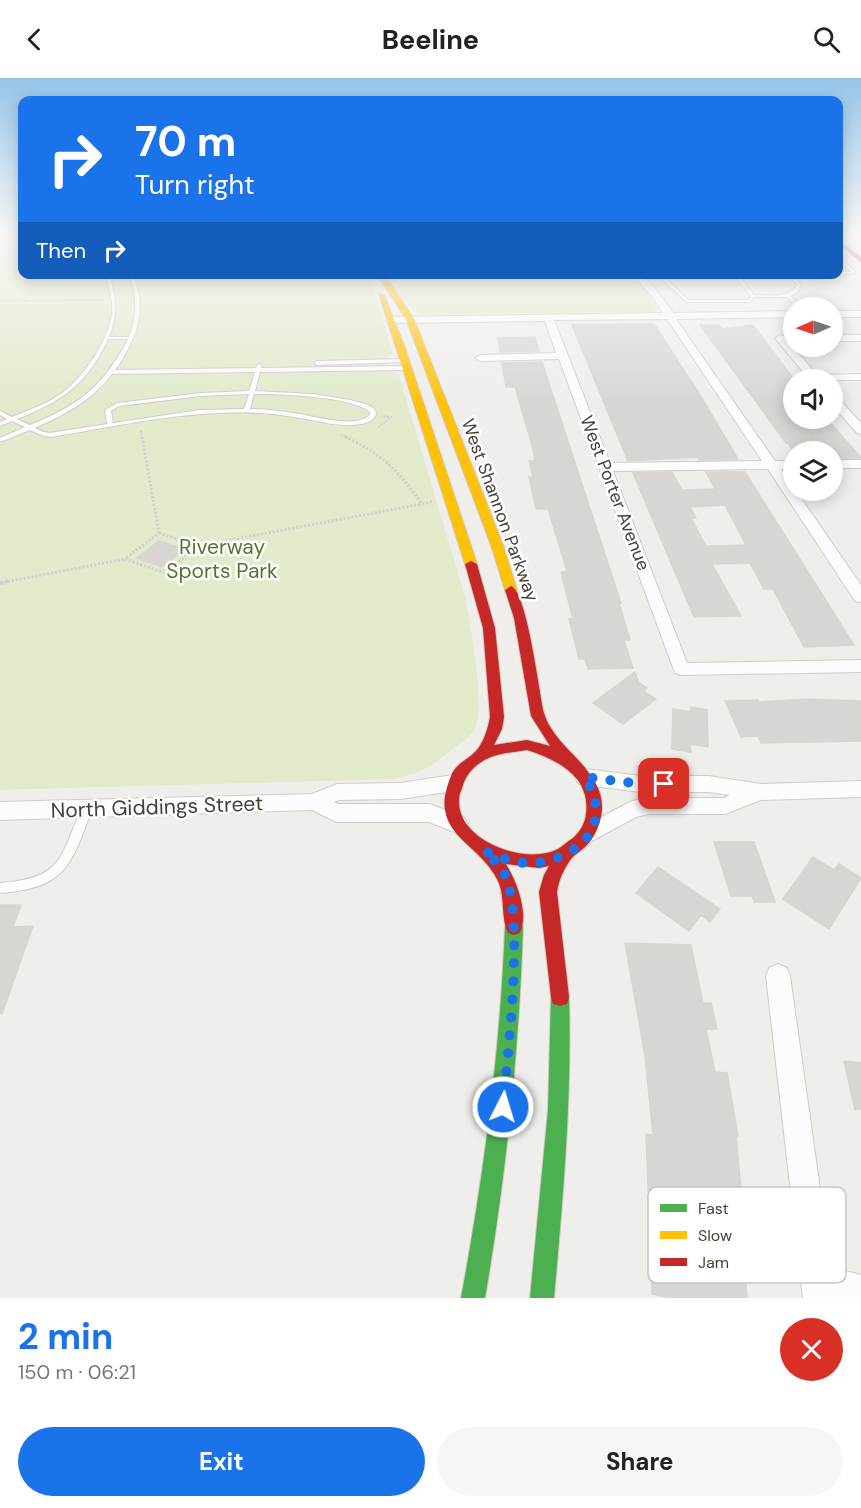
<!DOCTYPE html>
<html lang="en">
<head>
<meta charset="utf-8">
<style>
	:root { --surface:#fff; --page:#f6f6f6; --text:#222; --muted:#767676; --accent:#1a73e8 }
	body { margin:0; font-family:"DM Sans",sans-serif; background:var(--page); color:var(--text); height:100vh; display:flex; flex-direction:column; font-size:22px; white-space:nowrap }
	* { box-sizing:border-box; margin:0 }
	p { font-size:20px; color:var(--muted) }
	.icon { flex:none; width:33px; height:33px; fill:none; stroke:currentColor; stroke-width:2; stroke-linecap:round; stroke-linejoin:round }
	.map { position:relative; height:1220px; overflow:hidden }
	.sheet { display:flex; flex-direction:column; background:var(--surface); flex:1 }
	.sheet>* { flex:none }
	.guide { position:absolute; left:18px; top:18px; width:825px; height:183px; border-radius:12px; box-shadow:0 3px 15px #0003; background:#1a73e8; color:#fff; overflow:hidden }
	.needle { width:39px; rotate:268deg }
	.controls { position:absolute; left:783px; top:219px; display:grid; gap:12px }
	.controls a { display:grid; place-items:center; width:60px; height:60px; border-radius:50%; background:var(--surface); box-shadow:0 3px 15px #0003; font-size:30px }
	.pin { position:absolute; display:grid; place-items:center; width:51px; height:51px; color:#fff; margin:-26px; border-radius:12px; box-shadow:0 3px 9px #0006 }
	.me { position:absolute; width:66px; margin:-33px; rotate:5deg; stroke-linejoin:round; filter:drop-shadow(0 0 4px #0008) }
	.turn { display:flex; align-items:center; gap:21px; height:126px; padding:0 18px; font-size:27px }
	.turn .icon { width:78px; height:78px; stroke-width:2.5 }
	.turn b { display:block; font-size:42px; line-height:51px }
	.then { display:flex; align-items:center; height:57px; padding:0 18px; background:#0003; gap:12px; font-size:22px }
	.round { display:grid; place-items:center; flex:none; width:63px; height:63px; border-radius:32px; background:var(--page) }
	.head { display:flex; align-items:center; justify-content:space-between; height:102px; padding:0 18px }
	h1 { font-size:36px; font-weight:700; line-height:45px; color:var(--accent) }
	.button { display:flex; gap:12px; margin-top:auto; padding:12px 18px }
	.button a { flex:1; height:69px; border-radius:36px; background:var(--accent); color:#fff; font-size:24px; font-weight:700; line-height:69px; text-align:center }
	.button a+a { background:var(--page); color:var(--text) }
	header { display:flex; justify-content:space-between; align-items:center; height:78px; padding:0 18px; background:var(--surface); font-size:27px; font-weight:700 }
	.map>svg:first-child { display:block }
	.green { fill:#e1eacb }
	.building { fill:#d8d5d2; stroke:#d8d5d1; stroke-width:1.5; fill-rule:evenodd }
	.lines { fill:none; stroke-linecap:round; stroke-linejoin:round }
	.lane-casing { stroke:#ceccc8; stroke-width:2 }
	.street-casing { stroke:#ceccc8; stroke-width:2 }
	.fast-casing { stroke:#cfcac2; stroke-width:2 }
	.slow-casing { stroke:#cfcac2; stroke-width:2 }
	.jam-casing { stroke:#cfcac2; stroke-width:2 }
	.path-far3 { stroke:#d1cecb; stroke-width:1.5; stroke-dasharray:1.5 1.5; stroke-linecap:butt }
	.path-far2 { stroke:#d1cecb; stroke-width:2; stroke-dasharray:1.5 1.5; stroke-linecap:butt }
	.path-far1 { stroke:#d1cecb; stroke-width:3; stroke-dasharray:2 2; stroke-linecap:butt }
	.path { stroke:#d1cecb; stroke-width:4; stroke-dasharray:3 3; stroke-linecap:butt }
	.lane { fill:#fdfcfc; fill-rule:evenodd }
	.street { fill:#fdfcfc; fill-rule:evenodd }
	.fast { fill:#4caf50; fill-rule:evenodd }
	.slow { fill:#ffc107; fill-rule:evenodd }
	.jam { fill:#c62828; fill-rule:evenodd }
	.route { stroke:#1a73e8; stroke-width:10; stroke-dasharray:0 18 }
	.labels { text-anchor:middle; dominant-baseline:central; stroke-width:5; stroke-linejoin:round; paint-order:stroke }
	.far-street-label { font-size:18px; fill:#473e36; stroke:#fff }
	.park-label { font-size:21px; fill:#51772b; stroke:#fff }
	.street-label { font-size:21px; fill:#473e36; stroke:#fff }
	.key { fill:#fff; stroke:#c8c5c3; stroke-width:1.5 }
	.key-label { font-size:16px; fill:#473e36 }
</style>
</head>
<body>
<header><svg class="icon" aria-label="back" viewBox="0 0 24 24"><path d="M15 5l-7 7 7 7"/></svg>Beeline<svg class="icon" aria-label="search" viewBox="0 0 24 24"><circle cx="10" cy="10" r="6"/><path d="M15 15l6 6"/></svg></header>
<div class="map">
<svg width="861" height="1220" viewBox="0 0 861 1220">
	<rect width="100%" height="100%" fill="#f0eeeb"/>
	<path class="green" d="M0 156H22V196L369 197 393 276 385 281 388 293 399 297 465 519C470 545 485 626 476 648 471 660 460 665 450 673 429 689 420 697 393 701L0 712Z
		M386 197H629L649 217 658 231 652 234 420 236 404 224Z"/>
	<path class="building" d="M654 246 700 317 738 381 699 382 698 379 628 383 572 247Z
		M700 247H719L722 251 753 247 794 301V340H824L829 343 861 380H835L832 374H794L788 365H786Z
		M535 259 539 273 500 274 498 260Z
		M542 284 621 525H619L630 562H624L633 590 588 591 585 581H579L569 541H573L561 494 567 493 548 431H536L529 399H533L529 383H535L532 367 515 309H506L502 285Z
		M672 394 682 412 715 411 706 394H745L854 567 804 569 773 511H764L750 485 712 486 741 538 694 539 633 395ZM725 427 746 467 706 468 691 440H696L690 429Z
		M159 463 184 471 162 489 137 480Z
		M635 594 639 605 647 610 643 613 656 621 623 646 593 625Z
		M809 621 861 623V663L761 665 758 658 741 659 725 623 758 622 759 624Z
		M691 629 707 632 708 669 690 666 691 674 672 671 673 631 691 634Z
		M714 764H754L775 824H754L752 818H731Z
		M813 779 834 792 839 786 861 800 829 851 783 821Z
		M658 789 720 831 710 844 701 837 689 853 636 815Z
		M0 827H21L13 849 33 848 2 936 0 935Z
		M625 865 691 867 703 925H711L717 951H706L715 994 727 995 738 1058 736 1057 744 1142 740 1141 747 1220H670L652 1216 646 1056 653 1057 645 978Z
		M844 983 861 985V1031L855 1032Z"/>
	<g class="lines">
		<defs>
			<path id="lane" d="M838 181H841L855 193V195L836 197 838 196V195L851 193 839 183Z
				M124 196H132C149 231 136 263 115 292L256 290 257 287 259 286 262 288 261 290 406 288 409 290 406 292 260 294 255 313 313 316 350 322 366 326 373 330 377 335C376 336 373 342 372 342 360 350 335 347 322 344 301 340 280 336 259 335 189 331 119 348 50 359L41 357 30 352 0 364V360L25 349 12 343 0 348V344L7 341 0 337V333L12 339C31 331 50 325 66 312 86 296 109 260 112 235 113 224 110 213 107 203L112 198ZM129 198C138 218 137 238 129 259H109C117 239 117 223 111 203L115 200ZM108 261H128C103 309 79 327 30 347L17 341C62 323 87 307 108 261ZM255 294 249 313 201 315 117 325 105 332 107 346 50 355 44 354 35 350C64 337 93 322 112 296ZM249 316 244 331 200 332 113 345 111 333 119 328 201 318ZM254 316C279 316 354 318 371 335 359 353 312 337 293 335 279 333 264 331 250 331Z
				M656 196H661L688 222H749L751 218 733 196H738L754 217C768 217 790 221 797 207L787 196H792L801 207 799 213 791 218 802 230H797L787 219H754L750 224H687Z
				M404 281 406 282V284L317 287 314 285 317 283Z
				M87 727 91 728 92 731C71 788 66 810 0 815V805C65 800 59 779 83 728Z"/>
			<path id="street" d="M632 196H641L658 214 673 235 794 233V239L676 241 775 383H794V391H781L861 507V524L855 523 768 391 613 393 687 585 861 582V594L681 597 675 595 559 281 480 283 475 280 480 277 556 275 545 243 391 245 386 242 391 239 663 235 652 218ZM667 241 762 383 610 385 554 242Z
				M832 233H861V239H832Z
				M780 257 784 258 817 297 861 296V302H810L775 260Z
				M832 257H861V263H832Z
				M832 317 836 318 861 345V356L857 355 832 327Z
				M832 382H861V390H832Z
				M585 691 641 698H709L761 706 861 703V719L761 722 725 736H649L636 739 590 764 582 761 579 755 582 749 632 723 649 720H724L730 717 709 714H641L585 707 578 705 575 699 578 693Z
				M453 697 460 699 463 705 460 711 453 713 400 721 339 722 334 724 338 726H430L464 740 468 746 464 752 457 755 429 744H336L312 732 0 742V724L312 716 337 706 400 705Z
				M778 886 787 890 790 898 831 1189 861 1197V1220H803L766 898 769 890Z"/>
			<path id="fast" d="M514 841 520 843 523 849C519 974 506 1097 485 1220H461C484 1097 500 974 505 849L508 843Z
				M560 910 567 912 569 919C572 1020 563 1120 554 1220H530L548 1032 551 919 553 912Z"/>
			<path id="slow" d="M377 196H384L414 241 503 467 517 512 515 515H507L505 512 491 467 406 241Z
				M379 216 384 217 404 267 477 486 475 488 471 489 465 486Z"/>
			<path id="jam" d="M838 161 861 179V184L838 166Z
				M471 483 477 486 495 550 504 639 502 651 494 667 527 662 550 668 531 638 514 540 505 512 511 508C527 513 539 615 544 635 555 672 604 690 602 732 601 745 595 760 585 769 581 773 575 776 571 781 564 791 559 801 557 814L569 919 567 926 560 928 553 926 551 919 539 814 544 797 549 788 539 790 506 786C517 804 529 835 520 855L514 857 508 855C500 838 506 818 497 801 476 761 427 756 451 698 456 685 468 682 476 673 484 664 488 650 490 639L483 550 465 486ZM527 672C558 682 591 699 586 736 585 745 580 754 573 760 568 763 563 768 558 771 526 788 456 763 459 721 459 717 462 711 463 707 467 694 478 684 491 679 502 675 515 674 527 672Z"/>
		</defs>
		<use href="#lane" class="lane-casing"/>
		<use href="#street" class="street-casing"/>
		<use href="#fast" class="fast-casing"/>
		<use href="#slow" class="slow-casing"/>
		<use href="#jam" class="jam-casing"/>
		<path class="path-far3" d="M0 162H22
			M0 176 15 163
			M0 196 22 190
			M88 196 91 199
			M23 222 33 212
			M0 223 104 222"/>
		<path class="path-far2" d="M379 349 391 339 382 338
			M141 353 142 360
			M341 357 349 360"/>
		<path class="path-far1" d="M142 359 159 455
			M345 359C380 374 401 395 422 426L434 423
			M159 455 198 468 165 495 125 481Z
			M198 468 422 426
			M0 505 125 481"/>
		<path class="path" d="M0 505 8 503"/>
		<use href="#lane" class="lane"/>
		<use href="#street" class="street"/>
		<use href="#fast" class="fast"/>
		<use href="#slow" class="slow"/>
		<use href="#jam" class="jam"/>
	</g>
	<linearGradient id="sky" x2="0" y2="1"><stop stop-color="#96c5ea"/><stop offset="0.48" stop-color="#f8f7f6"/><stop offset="1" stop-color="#f8f7f6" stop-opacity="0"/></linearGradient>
	<rect width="861" height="327" fill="url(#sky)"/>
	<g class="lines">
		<path class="route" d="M503 1029C507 981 526 831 503 793 499 785 490 779 484 773 497 778 510 784 524 785 554 787 596 768 596 734 596 720 591 710 585 699L641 706H664"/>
	</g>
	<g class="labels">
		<g class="far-street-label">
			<text transform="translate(615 415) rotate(69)">West Porter Avenue</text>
			<text transform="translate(500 432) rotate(70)">West Shannon Parkway</text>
		</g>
		<g class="park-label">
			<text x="222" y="469">Riverway<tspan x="222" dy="24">Sports Park</tspan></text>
		</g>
		<g class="street-label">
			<text transform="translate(157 729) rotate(-2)">North Giddings Street</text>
		</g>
	</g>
	<rect x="648" y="1109" width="198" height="96" rx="9" class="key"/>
	<rect x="660" y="1126" width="27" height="8" fill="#4caf50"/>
	<rect x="660" y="1153" width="27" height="8" fill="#ffc107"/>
	<rect x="660" y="1180" width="27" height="8" fill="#c62828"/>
	<g class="key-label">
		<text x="698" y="1136">Fast</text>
		<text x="698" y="1163">Slow</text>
		<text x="698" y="1190">Jam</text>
	</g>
</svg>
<div class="controls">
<a><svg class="needle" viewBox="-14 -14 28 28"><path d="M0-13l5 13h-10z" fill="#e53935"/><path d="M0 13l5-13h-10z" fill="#767676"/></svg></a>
<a><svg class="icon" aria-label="sound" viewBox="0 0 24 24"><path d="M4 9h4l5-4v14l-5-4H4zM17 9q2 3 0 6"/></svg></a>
<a><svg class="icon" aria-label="layers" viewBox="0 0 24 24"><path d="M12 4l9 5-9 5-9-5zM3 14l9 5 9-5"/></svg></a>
</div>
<div class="pin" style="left:664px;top:706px;background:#d93025"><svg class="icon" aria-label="arrive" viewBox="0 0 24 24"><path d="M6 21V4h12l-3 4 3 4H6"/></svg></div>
<svg class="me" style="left:503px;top:1029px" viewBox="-20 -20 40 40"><circle r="17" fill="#1a73e8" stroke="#fff" stroke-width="3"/><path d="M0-11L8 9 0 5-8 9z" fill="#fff"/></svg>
<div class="guide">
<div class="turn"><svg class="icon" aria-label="right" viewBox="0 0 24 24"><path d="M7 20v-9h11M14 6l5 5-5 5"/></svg><div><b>70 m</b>Turn right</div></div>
<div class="then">Then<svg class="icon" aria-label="right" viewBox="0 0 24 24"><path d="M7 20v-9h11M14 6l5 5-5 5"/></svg></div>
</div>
</div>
<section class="sheet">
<div class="head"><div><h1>2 min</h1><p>150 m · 06:21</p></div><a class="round" style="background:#d93025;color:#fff"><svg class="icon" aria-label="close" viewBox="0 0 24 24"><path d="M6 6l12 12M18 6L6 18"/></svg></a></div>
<div class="button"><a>Exit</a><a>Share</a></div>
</section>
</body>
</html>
